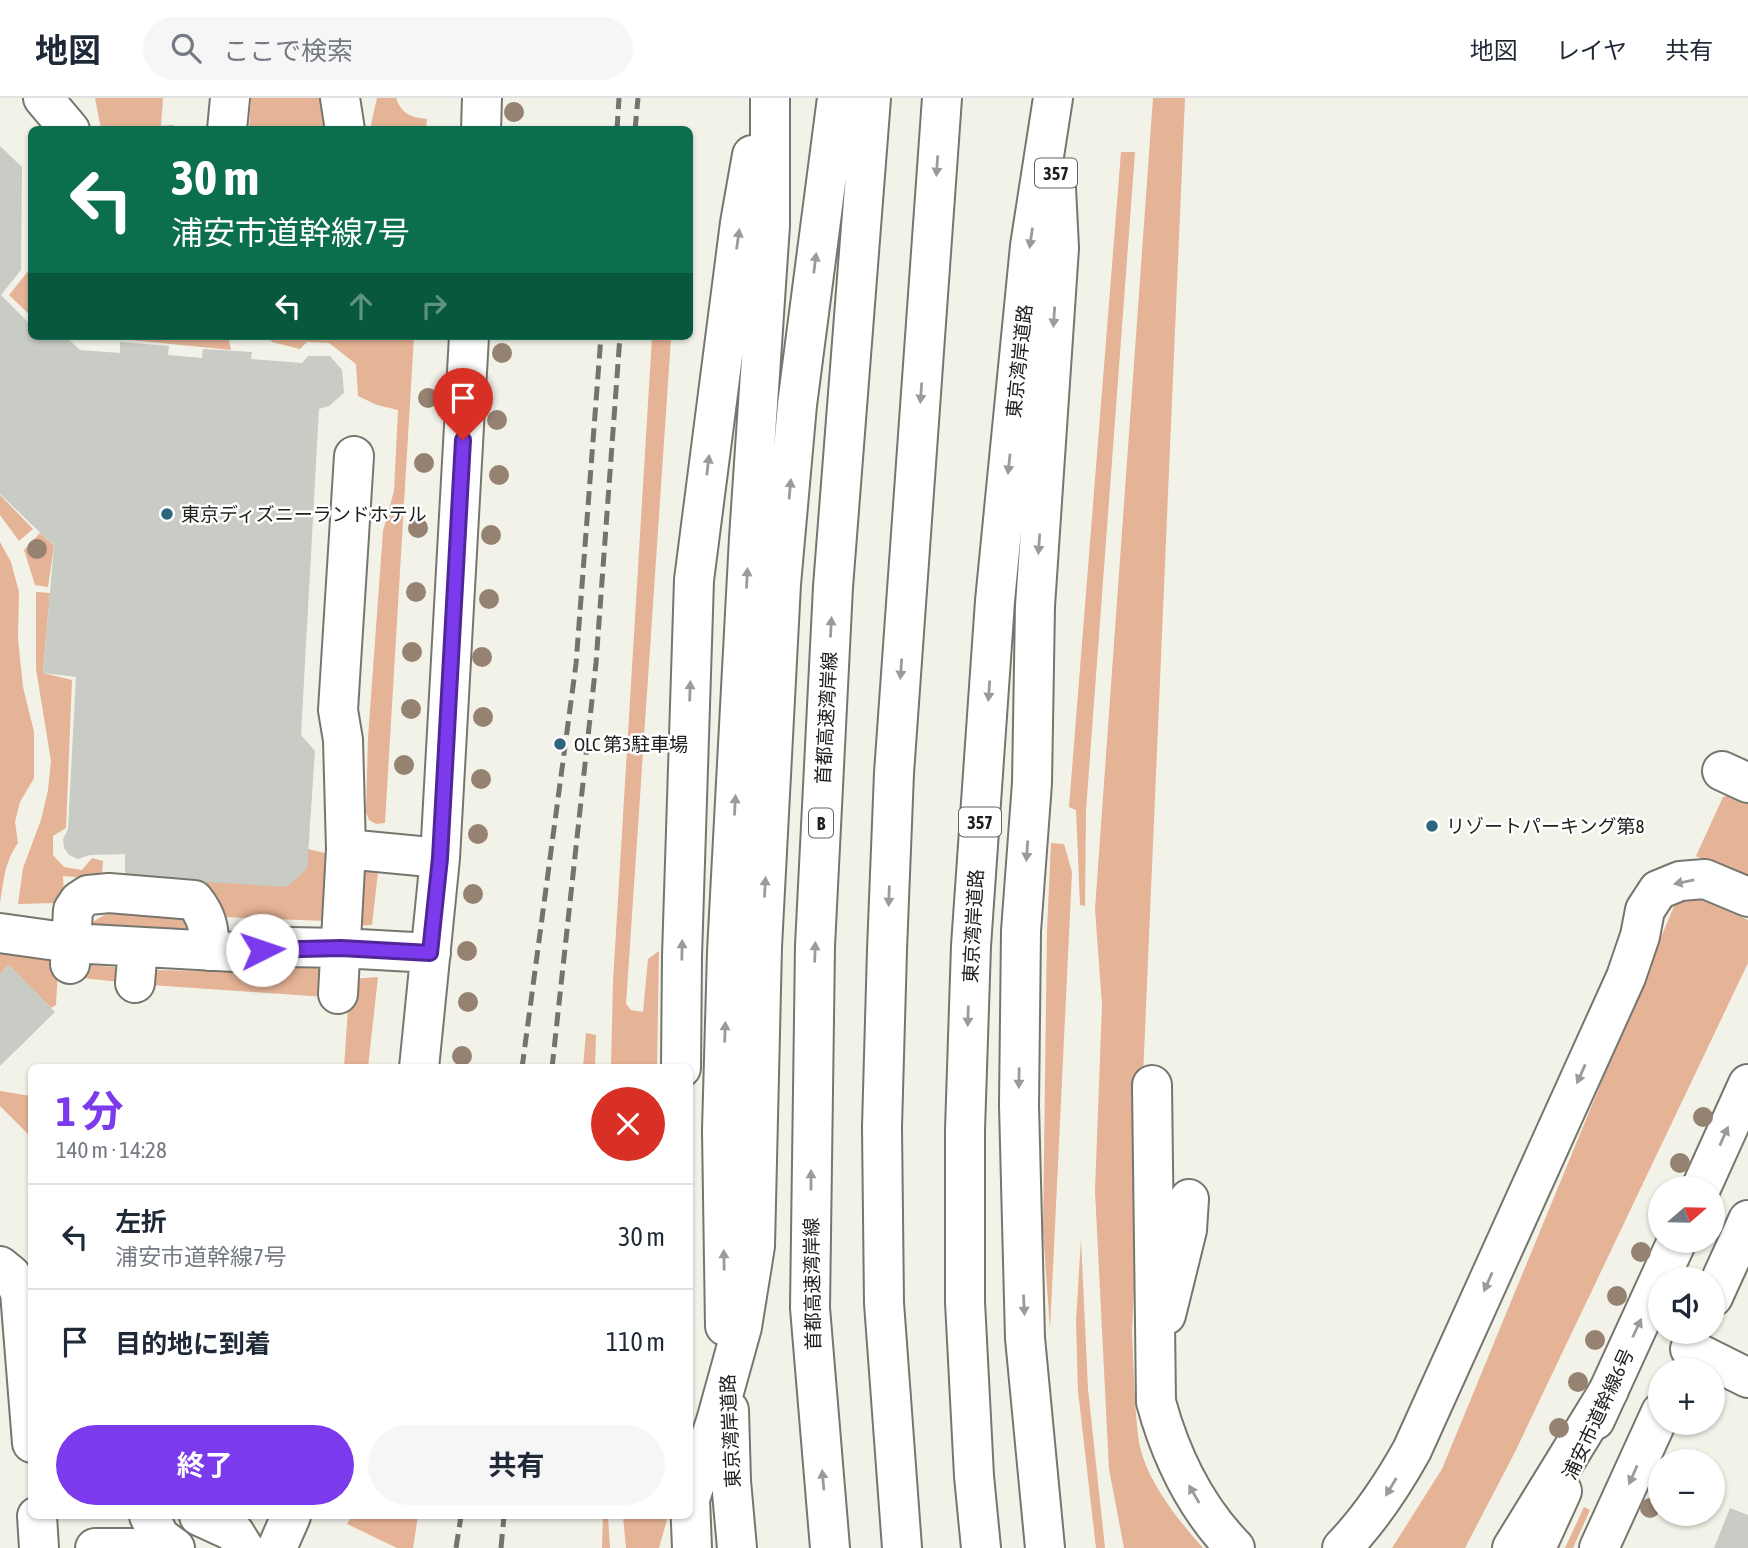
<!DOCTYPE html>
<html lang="ja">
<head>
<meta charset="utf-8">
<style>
	:root { --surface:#fff; --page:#f6f6f7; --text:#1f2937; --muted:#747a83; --line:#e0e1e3; --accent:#7c3aed }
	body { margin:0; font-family:"Asap Condensed","Noto Sans JP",sans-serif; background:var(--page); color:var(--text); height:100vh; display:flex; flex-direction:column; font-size:26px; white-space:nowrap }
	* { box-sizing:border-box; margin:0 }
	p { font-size:23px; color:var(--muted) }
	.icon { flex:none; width:38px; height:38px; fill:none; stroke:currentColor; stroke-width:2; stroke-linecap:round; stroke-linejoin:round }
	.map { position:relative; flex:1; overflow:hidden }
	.sheet { position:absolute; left:28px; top:966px; width:665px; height:455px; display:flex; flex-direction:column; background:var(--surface); border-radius:10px; box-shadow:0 2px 5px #0004 }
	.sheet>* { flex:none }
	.top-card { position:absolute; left:28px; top:28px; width:665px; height:214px; border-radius:10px; box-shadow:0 2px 5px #0004; background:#0b6e4f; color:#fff; overflow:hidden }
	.needle { width:46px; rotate:70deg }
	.controls { position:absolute; left:1648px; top:1078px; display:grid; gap:14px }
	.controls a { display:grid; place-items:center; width:77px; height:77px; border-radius:50%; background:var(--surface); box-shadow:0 2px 5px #0004; font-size:35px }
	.pin { position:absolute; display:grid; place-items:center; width:60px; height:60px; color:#fff; margin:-72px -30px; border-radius:50% 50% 50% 0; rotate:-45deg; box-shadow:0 0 7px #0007 }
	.pin .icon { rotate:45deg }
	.me { position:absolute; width:77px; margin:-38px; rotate:86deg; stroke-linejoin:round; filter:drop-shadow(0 0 5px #0008) }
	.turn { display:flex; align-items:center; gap:24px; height:147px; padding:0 28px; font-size:32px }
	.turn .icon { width:91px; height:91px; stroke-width:2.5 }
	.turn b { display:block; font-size:49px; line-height:60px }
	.lanes { display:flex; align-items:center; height:66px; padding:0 28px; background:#0003; justify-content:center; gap:35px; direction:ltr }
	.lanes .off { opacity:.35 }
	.round { display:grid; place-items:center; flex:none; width:74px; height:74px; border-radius:37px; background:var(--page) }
	.headline { display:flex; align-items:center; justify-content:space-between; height:119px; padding:0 28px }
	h1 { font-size:42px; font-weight:700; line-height:52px; color:var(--accent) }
	.button { display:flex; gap:14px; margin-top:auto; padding:14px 28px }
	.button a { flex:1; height:80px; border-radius:42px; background:var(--accent); color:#fff; font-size:28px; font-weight:700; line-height:80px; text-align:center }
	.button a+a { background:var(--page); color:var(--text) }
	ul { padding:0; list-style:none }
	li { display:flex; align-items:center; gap:21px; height:105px; padding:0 28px; border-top:2px solid var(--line) }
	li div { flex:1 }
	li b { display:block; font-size:26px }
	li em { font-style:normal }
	header { display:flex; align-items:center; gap:42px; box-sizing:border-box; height:98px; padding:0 35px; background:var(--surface); border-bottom:2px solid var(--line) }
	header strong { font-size:33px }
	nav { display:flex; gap:38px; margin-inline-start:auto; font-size:24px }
	.search { width:490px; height:63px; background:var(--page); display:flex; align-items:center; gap:18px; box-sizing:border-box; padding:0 24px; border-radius:38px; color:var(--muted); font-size:26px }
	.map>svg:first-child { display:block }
	.green { fill:#e5b395 }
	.building { fill:#c8ccc4 }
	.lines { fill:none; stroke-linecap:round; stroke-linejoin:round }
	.minor-casing { stroke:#77766e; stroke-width:42 }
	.highway-casing { stroke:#77766e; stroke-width:42 }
	.minor { stroke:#fff; stroke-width:38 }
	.highway { stroke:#fff; stroke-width:38 }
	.rail { stroke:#74736e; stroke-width:5; stroke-dasharray:14 7; stroke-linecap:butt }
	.tree { fill:#968271 }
	.oneway { fill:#9b9b99 }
	.route-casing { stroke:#51269a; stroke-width:18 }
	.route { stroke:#7c3aed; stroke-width:12 }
	.poi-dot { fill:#2d657f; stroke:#fff; stroke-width:2.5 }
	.labels { text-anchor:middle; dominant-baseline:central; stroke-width:5; stroke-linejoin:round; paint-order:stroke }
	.shield { fill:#fff; stroke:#636361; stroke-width:2 }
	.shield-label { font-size:18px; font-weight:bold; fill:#20201d }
	.street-label { font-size:19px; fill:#20201d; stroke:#fff }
	.poi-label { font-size:19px; fill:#20201d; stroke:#fff; text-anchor:start }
</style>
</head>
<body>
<header>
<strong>地図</strong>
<div class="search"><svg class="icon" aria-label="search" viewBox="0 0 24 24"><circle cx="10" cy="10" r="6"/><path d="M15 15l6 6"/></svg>ここで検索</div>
<nav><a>地図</a><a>レイヤ</a><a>共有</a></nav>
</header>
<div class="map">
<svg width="1748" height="1450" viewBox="0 0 1748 1450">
	<rect width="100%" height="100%" fill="#f3f2e9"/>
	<path class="green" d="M95 0H163L161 28 172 27 182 31H101Z
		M251 0H321L332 32H249Z
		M377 0H396C402 16 410 19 427 21L426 31H370Z
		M1153 0H1185L1132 1235C1134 1271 1134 1308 1139 1344 1146 1382 1178 1422 1203 1450H1124L1109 1371 1095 1093 1102 907 1095 811Z
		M1121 54H1135L1086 712 1085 808 1080 807 1076 712 1069 709Z
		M30 69 32 70 31 218 9 197 29 172Z
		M91 238H228L231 252 92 238Z
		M268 238H414L385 725 376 726 369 722 366 714 368 640 383 433 394 393 398 312 377 307 358 298 356 266 329 245 307 244 300 251 272 244Z
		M652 239 671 240 626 906 631 912 643 914 648 861 659 853 657 969H611L613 883Z
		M0 397 33 431 19 443 0 417Z
		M40 435 54 448 48 489 35 487 24 452Z
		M0 444 11 464 19 494 18 541 23 589 34 634V680L20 704 15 724 18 745C4 765 4 782 0 805Z
		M36 494 50 495 43 575 72 582 66 730 53 738V757L64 769 82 772 92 760 103 763 102 776 98 781 63 778 64 800 57 805 18 806 23 770 41 722 48 692 51 663 36 571Z
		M1735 695 1748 703V784L1696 758 1723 699Z
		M1051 745 1064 746 1072 774 1050 1232 1043 1132 1047 832Z
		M308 751 325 755 335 761 327 823 221 819 205 797 206 784 307 771Z
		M359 765H379L372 827 354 828Z
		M1687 799 1707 802 1748 822V865L1515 1354 1465 1450H1392L1442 1371 1674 808Z
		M129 811 184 816 195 834 88 829C100 816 112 814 129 811Z
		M0 853 51 863 58 871 56 907 51 910 9 867 0 876Z
		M83 866 123 870 121 884 82 880Z
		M315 868 326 875 325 899 151 887V872L207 873Z
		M378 879 368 969 344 970 350 881Z
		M586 935 596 937 595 969H583Z
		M0 993 31 998V1039L0 1008Z
		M1081 1141 1088 1291 1105 1450H1096L1078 1293 1076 1223Z
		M1584 1409 1590 1412 1573 1450H1565Z
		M352 1418H418L413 1450H397L347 1426Z
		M603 1418H608L610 1450H602Z
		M623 1418H668L659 1450H626Z"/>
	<path class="building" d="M0 48 22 69 21 172 1 197 32 228V238H65L80 252 120 255V244L169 248 168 257 202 260 203 251 252 254 251 261 302 265 308 258H330L342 272 344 295 329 308 319 311 301 637 315 653 307 771 287 789 125 779V756L90 757 78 761 69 757 64 750 63 741 68 731 76 579 43 575 54 448 0 396Z
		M9 867 55 914 0 968V876Z
		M1730 1410 1748 1417V1450H1714Z"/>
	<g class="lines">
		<defs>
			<path id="minor" d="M43 0 70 32
				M340 0 345 32
				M227 32 230 0
				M481 32 482 0
				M354 358 338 612 343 642 346 751 440 760
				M1722 673 1748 685
				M0 835 71 845 235 854 289 849 341 850 431 855
				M70 866 73 812 79 803 88 797 109 795 194 802C207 818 210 832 209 853
				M135 885 138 849
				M338 896 346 751
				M419 970 440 760 469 238
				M1152 987 1156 1304C1171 1359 1195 1409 1235 1450
				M1701 1090 1748 986
				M0 1168 11 1177 20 1194 32 1345
				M1713 1199 1748 1122
				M1166 1217 1187 1132 1189 1101
				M1690 1251 1748 1280
				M1595 1322 1677 1143
				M37 1418 39 1450
				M149 1418 160 1439 175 1450
				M199 1418 234 1434 244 1450
				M95 1450H131
				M277 1450 291 1418
				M1342 1450C1371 1420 1392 1388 1412 1352L1626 879 1640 838 1645 812 1658 792 1680 783 1705 781 1748 799
				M1536 1450 1562 1393
				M1599 1450 1661 1314"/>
			<path id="highway" d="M681 970 682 858 694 482 740 125 752 57
				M725 1228 722 1032 727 854 749 440 770 127V0
				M729 1312 731 1383 737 1450
				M692 1450 690 1401 716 1323 742 1229 755 1148 762 849 781 486 797 307 837 0
				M830 1450 810 1210 815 848 833 489 871 0
				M902 1450 884 1205 882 1029 887 852 894 675 942 0
				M981 1450 974 1378 965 1204V1032L971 848 995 503 1030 148 1053 0
				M1045 1450 1025 1240 1019 1007 1021 833 1032 685 1035 508 1059 150 1056 90
				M1512 1450 1609 1292"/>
		</defs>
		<use href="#minor" class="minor-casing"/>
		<use href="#highway" class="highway-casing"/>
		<use href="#minor" class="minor"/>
		<use href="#highway" class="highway"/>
		<path class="rail" d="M617 32 619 0
			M635 32 638 0
			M522 970 576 566 601 238
			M552 970 596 565 620 238
			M456 1450 461 1418
			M501 1450 504 1418"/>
	</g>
	<g class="tree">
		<circle cx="514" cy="14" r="10"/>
		<circle cx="502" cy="255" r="10"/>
		<circle cx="428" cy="300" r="10"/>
		<circle cx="497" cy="322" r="10"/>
		<circle cx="424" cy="365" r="10"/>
		<circle cx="499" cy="377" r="10"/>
		<circle cx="418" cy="430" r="10"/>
		<circle cx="491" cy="437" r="10"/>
		<circle cx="37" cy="451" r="10"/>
		<circle cx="416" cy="494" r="10"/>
		<circle cx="489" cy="501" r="10"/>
		<circle cx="412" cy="554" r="10"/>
		<circle cx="482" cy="559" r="10"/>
		<circle cx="411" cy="611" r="10"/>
		<circle cx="483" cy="619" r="10"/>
		<circle cx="404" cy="667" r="10"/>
		<circle cx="481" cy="681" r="10"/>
		<circle cx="478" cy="736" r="10"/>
		<circle cx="473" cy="796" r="10"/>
		<circle cx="467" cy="853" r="10"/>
		<circle cx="468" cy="904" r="10"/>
		<circle cx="462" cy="958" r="10"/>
		<circle cx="1703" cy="1019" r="10"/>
		<circle cx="1680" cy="1065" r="10"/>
		<circle cx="1641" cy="1154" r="10"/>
		<circle cx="1617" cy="1198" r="10"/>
		<circle cx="1595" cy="1242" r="10"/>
		<circle cx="1578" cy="1284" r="10"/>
		<circle cx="1559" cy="1330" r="10"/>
		<circle cx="1650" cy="1410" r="10"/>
	</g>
	<defs><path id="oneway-solid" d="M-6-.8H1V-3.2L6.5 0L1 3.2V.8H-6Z" transform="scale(1.75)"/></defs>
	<g class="oneway">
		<use href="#oneway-solid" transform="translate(937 68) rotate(94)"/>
		<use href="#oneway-solid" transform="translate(1031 140) rotate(98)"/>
		<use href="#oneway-solid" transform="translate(738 141) rotate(-82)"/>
		<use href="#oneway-solid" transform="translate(815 165) rotate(-83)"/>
		<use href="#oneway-solid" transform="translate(1054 219) rotate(94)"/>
		<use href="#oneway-solid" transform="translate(921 295) rotate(94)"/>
		<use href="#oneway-solid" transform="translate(1009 366) rotate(96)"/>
		<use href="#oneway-solid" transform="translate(708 367) rotate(-83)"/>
		<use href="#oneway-solid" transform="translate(790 391) rotate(-85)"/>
		<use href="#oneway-solid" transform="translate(1039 446) rotate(94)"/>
		<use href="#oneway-solid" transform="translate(747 480) rotate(-87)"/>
		<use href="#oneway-solid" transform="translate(831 529) rotate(-87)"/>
		<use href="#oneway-solid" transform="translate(901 571) rotate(94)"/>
		<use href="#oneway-solid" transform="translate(690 593) rotate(-88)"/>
		<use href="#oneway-solid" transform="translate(989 593) rotate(94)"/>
		<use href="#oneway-solid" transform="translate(735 707) rotate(-87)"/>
		<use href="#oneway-solid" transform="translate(1027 753) rotate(94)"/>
		<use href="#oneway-solid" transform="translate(1684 784) rotate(169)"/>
		<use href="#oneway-solid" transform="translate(765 789) rotate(-87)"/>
		<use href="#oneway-solid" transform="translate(889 798) rotate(92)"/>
		<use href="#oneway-solid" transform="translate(682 852) rotate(-89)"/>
		<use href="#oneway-solid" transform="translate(815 854) rotate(-88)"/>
		<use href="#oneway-solid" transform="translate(968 918) rotate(92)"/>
		<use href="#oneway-solid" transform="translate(725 934) rotate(-88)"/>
		<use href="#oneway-solid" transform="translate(1581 976) rotate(114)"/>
		<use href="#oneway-solid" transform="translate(1019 980) rotate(91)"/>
		<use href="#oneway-solid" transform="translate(1724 1038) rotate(-66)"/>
		<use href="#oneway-solid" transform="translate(811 1082) rotate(-90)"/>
		<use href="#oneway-solid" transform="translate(724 1162) rotate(-91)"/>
		<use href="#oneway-solid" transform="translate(1488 1184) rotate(114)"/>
		<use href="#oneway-solid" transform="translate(1024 1207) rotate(87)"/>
		<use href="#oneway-solid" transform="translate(1637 1230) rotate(-65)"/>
		<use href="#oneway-solid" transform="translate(1633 1377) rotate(114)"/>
		<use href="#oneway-solid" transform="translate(823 1382) rotate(-95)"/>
		<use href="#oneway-solid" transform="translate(1391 1389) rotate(121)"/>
		<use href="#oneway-solid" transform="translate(1194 1396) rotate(-120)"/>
	</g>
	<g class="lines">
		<defs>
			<path id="route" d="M262 852 341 850 430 855 440 760 463 342"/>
		</defs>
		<use href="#route" class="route-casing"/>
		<use href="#route" class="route"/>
	</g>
	<g class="poi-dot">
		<circle cx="167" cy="416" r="7"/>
		<circle cx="560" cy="646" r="7"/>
		<circle cx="1432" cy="728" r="7"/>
	</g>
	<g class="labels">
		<g class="shield">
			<rect x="1035" y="60.5" width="42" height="29" rx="5"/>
			<rect x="959" y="709.5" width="42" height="29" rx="5"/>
			<rect x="809" y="710.5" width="24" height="29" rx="5"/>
		</g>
		<g class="shield-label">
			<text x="1056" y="75">357</text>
			<text x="980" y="724">357</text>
			<text x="821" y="725">B</text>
		</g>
		<g class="street-label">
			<text transform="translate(1019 263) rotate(-84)">東京湾岸道路</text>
			<text transform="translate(826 620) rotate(-87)">首都高速湾岸線</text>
			<text transform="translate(973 828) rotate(-87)">東京湾岸道路</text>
			<text transform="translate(812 1186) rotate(-91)">首都高速湾岸線</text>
			<text transform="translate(1598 1316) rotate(-65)">浦安市道幹線6号</text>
			<text transform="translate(730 1333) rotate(-93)">東京湾岸道路</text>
		</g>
		<g class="poi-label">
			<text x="181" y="416">東京ディズニーランドホテル</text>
			<text x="574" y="646">OLC 第3駐車場</text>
			<text x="1446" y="728">リゾートパーキング第8</text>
		</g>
	</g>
</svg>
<div class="controls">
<a><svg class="needle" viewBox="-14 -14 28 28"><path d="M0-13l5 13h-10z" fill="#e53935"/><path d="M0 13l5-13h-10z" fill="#747a83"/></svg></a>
<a><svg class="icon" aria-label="sound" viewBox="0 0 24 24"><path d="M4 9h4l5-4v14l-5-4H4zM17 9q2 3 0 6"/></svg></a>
<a>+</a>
<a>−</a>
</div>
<div class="pin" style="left:463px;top:342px;background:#d93025"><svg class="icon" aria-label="arrive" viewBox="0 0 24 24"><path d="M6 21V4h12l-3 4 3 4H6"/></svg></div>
<svg class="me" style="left:262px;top:852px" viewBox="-20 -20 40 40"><circle r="19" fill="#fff"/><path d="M0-13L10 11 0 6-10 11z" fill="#7c3aed"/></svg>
<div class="top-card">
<div class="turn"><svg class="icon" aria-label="left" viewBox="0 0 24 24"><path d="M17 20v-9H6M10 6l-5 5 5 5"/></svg><div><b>30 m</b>浦安市道幹線7号</div></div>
<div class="lanes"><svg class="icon" aria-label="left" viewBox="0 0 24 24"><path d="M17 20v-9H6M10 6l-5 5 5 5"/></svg><svg class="icon off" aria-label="ahead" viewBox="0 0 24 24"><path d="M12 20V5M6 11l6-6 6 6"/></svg><svg class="icon off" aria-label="right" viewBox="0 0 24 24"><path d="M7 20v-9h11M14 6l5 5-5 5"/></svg></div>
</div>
<section class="sheet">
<div class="headline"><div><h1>1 分</h1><p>140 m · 14:28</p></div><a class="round" style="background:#d93025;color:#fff"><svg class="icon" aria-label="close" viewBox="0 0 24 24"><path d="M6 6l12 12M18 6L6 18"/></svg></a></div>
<ul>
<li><svg class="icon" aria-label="left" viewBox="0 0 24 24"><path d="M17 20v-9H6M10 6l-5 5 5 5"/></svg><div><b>左折</b><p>浦安市道幹線7号</p></div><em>30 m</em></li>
<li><svg class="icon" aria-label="arrive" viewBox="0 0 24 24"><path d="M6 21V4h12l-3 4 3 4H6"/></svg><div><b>目的地に到着</b></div><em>110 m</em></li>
</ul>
<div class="button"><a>終了</a><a>共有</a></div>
</section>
</div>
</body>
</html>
